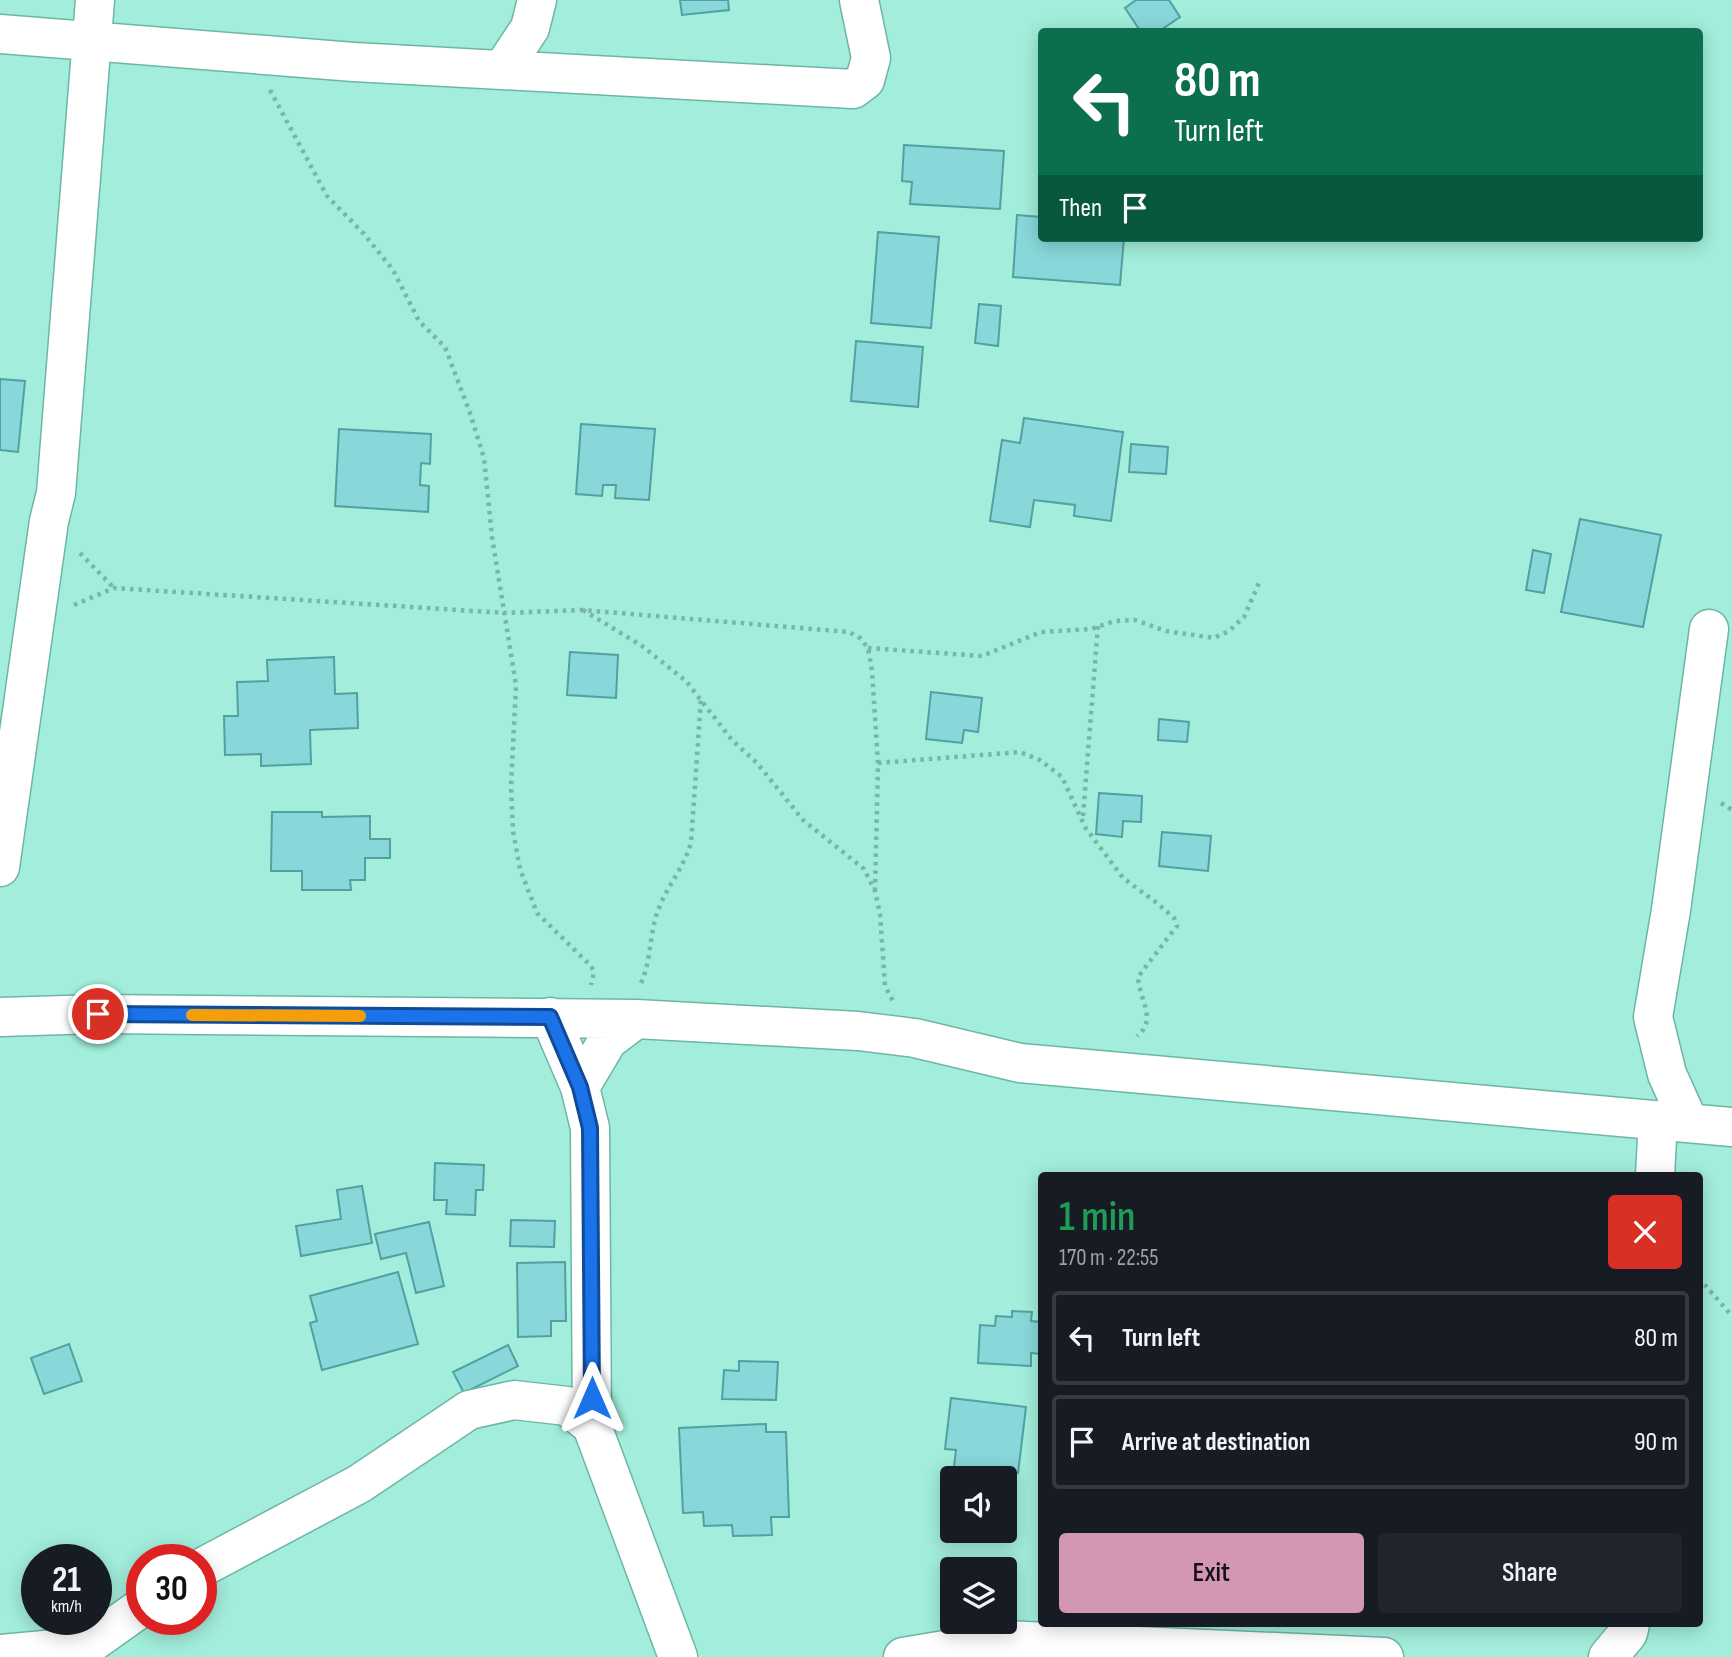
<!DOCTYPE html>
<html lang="en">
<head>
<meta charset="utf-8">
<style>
	:root { --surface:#171b24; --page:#20242c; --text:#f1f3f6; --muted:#9ea1a6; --line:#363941; --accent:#d396b5 }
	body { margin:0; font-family:"Sofia Sans Condensed",sans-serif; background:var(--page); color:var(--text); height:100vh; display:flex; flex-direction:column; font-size:26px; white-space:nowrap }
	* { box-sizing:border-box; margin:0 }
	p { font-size:23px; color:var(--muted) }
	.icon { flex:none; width:38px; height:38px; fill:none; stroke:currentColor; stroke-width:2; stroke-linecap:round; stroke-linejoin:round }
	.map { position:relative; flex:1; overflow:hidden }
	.sheet { position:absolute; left:1038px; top:1172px; width:665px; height:455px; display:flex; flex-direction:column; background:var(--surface); border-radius:7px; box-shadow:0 4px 18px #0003 }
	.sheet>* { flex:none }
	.top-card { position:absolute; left:1038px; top:28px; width:665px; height:214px; border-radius:7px; box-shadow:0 4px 18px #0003; background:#0b6e4f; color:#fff; overflow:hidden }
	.buttons { position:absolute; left:940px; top:1466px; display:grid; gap:14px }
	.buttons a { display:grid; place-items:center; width:77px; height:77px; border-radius:7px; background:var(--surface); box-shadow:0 4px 18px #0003; font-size:35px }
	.speed { position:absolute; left:21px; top:1544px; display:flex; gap:14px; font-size:35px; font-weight:700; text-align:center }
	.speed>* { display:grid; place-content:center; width:91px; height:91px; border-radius:50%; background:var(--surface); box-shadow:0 4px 18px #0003; line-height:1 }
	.speed small { font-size:18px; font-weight:400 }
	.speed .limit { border:10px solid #d22; background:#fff; color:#111 }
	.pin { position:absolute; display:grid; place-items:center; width:60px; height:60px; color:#fff; margin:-30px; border:4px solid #fff; border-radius:50%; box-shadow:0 2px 7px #0007 }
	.me { position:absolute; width:77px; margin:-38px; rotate:0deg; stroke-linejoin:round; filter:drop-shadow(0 0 5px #0008) }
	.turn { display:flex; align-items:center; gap:24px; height:147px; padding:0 21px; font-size:32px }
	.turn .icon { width:91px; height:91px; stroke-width:2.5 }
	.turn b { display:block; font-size:49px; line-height:60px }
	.then { display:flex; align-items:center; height:66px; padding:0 21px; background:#0003; gap:14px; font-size:26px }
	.round { display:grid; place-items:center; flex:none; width:74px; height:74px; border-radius:7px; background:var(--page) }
	.summary { display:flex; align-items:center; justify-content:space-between; height:119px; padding:0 21px }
	h1 { font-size:42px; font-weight:600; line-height:52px; color:#1e9e55 }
	.action { display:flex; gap:14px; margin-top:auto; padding:14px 21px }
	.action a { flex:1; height:80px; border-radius:7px; background:var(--accent); color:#111; font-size:28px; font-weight:600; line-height:80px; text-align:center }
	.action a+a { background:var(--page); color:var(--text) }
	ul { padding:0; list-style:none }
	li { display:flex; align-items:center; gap:21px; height:94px; margin:0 14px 10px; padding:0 7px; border:4px solid var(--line); border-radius:7px }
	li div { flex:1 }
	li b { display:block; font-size:26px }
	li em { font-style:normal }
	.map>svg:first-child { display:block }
	.building { fill:#88d8d9; stroke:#51a0a2; stroke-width:2 }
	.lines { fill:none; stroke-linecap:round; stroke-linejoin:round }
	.minor-casing { stroke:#6db6a6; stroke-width:41 }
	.path { stroke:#78b6a7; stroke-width:4.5; stroke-dasharray:3.5 5; stroke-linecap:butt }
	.minor { stroke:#fff; stroke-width:38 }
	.route-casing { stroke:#114b97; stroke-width:18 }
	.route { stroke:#1a73e8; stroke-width:12 }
	.slow { stroke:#f59e0b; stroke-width:12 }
</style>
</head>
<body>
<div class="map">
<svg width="1732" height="1657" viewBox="0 0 1732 1657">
	<rect width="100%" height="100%" fill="#a2eddb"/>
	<path class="building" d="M680 0H728L729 10 682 15Z
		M1136 0H1169L1180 17 1158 32H1141L1125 8Z
		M904 145 1004 151 1000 209 910 204 912 182 902 181Z
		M1017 215 1041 217V238H1124L1120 285 1013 277Z
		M878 232 939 237 931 328 871 323Z
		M979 304 1001 306 998 346 975 343Z
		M856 341 923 347 918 407 851 401Z
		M0 379 25 381 18 452 0 450Z
		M1024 418 1123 432 1111 521 1074 516 1075 505 1034 500 1030 527 990 521 1002 440 1020 443Z
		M581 424 655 429 649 500 615 498 616 485H603L602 496 576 494Z
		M339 429 431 434 430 464 421 463 420 485 429 486 428 512 335 506Z
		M1131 444 1168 447 1166 474 1129 472Z
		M1580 519 1661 535 1643 627 1561 612Z
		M1533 550 1551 554 1544 593 1526 590Z
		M570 652 618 655 616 698 567 695Z
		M334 657 335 694 357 693 358 728 310 730 311 764 261 766V754L225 755 224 716H238L237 682 268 681 267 660Z
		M931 692 982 698 978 732 964 730 962 743 926 739Z
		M1159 719 1189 722 1187 742 1158 740Z
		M1099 793 1142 796 1141 822 1123 821 1122 837 1096 834Z
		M272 812H322V817L370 816V839H390V858H365V880H350L351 890H302V871H271Z
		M1162 832 1211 836 1208 871 1159 866Z
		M435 1163 484 1165 483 1190H476L475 1215 446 1214 447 1200H434Z
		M362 1186 372 1243 301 1256 296 1226 341 1219 337 1190Z
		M511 1220 555 1221 554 1247 510 1246Z
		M429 1222 444 1286 416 1293 406 1253 381 1259 375 1234Z
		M565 1262 566 1321H551V1336L518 1337 517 1263Z
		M398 1272 418 1344 322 1370 310 1323 317 1321 310 1296Z
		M1012 1311 1032 1312 1031 1321 1041 1322V1354L1031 1353V1366L978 1363 980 1325 995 1326 996 1316 1012 1317Z
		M69 1344 82 1381 44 1394 31 1358Z
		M508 1345 518 1366 464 1393 453 1372Z
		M739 1361 778 1362 776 1400 722 1399 724 1370 739 1371Z
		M951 1398 1026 1407 1018 1473 1004 1471 1003 1479H970L971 1469 954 1467 956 1450 945 1449Z
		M766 1424V1432H786L789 1517H771L772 1535 733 1536 732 1525 704 1526 703 1512 683 1513 679 1428Z"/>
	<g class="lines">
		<defs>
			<path id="minor" d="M0 34 354 62 853 89 865 80 871 58 859 0
				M502 70 530 28 537 0
				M0 867 49 521 56 493 95 0
				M0 1017 98 1014 636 1019 858 1031 915 1038 1020 1063 1732 1127
				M550 1017 580 1087 590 1128 592 1426 678 1657
				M580 1087 608 1040 636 1019
				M1689 1123 1667 1074 1653 1017 1671 910 1709 629
				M1655 1176 1658 1120
				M201 1568 359 1484 469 1410 514 1400 567 1406 592 1426
				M0 1654 87 1646 142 1607
				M903 1657 1005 1640 1384 1657
				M1608 1657 1628 1633 1630 1624"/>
		</defs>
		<use href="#minor" class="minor-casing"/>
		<path class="path" d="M270 90 327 196 364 234 393 270 419 321 445 347 470 413 484 458 492 537 516 685 511 787 513 831 520 869 537 913 591 966 594 972 591 985
			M80 553 114 588
			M74 605 114 588 505 613 582 610 849 632 860 638 868 648 872 671 878 763 875 891
			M583 610 642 646 686 681 732 740 757 763 803 820 864 869 875 891 880 914 885 986 893 1001
			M868 648 982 656 1041 632 1091 629 1115 621 1135 620 1166 631 1214 638 1229 631 1244 617 1259 583
			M878 763 1020 752 1040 760 1062 777 1085 827 1123 878 1157 903 1174 918 1177 926 1138 977C1139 999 1158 1020 1137 1036
			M1721 803 1732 810
			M1083 816 1098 626
			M641 983C652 959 649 932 659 908 668 885 684 867 691 843L701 699
			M1699 1278 1732 1316"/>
		<use href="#minor" class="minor"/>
	</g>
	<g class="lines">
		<defs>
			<path id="route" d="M98 1014 550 1017 580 1087 590 1128 592 1398"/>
		</defs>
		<use href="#route" class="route-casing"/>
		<use href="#route" class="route"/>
		<path class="slow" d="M192 1015 360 1016"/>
	</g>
</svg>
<div class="buttons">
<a><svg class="icon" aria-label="sound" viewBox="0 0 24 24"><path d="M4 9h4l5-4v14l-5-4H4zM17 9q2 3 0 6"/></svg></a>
<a><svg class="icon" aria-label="layers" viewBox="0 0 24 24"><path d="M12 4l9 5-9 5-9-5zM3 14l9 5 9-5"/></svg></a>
</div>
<div class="speed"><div>21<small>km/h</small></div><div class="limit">30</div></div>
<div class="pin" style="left:98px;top:1014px;background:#d93025"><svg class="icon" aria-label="arrive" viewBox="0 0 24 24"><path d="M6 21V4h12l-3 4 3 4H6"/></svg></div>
<svg class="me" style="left:592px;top:1398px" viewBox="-20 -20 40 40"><path d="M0-17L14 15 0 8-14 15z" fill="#1a73e8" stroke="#fff" stroke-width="4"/></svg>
<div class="top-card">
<div class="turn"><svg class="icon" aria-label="left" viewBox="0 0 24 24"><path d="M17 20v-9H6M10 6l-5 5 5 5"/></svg><div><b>80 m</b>Turn left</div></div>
<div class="then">Then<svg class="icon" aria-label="arrive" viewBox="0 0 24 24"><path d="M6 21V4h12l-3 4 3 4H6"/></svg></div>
</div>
<section class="sheet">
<div class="summary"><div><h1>1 min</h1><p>170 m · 22:55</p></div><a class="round" style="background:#d93025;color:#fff"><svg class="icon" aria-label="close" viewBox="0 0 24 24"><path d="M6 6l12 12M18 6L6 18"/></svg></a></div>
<ul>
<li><svg class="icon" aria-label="left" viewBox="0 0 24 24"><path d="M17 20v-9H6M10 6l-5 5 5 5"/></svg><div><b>Turn left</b></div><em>80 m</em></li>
<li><svg class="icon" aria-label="arrive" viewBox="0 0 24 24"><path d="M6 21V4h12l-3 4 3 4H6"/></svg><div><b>Arrive at destination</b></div><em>90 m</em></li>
</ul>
<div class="action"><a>Exit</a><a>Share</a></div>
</section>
</div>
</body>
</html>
